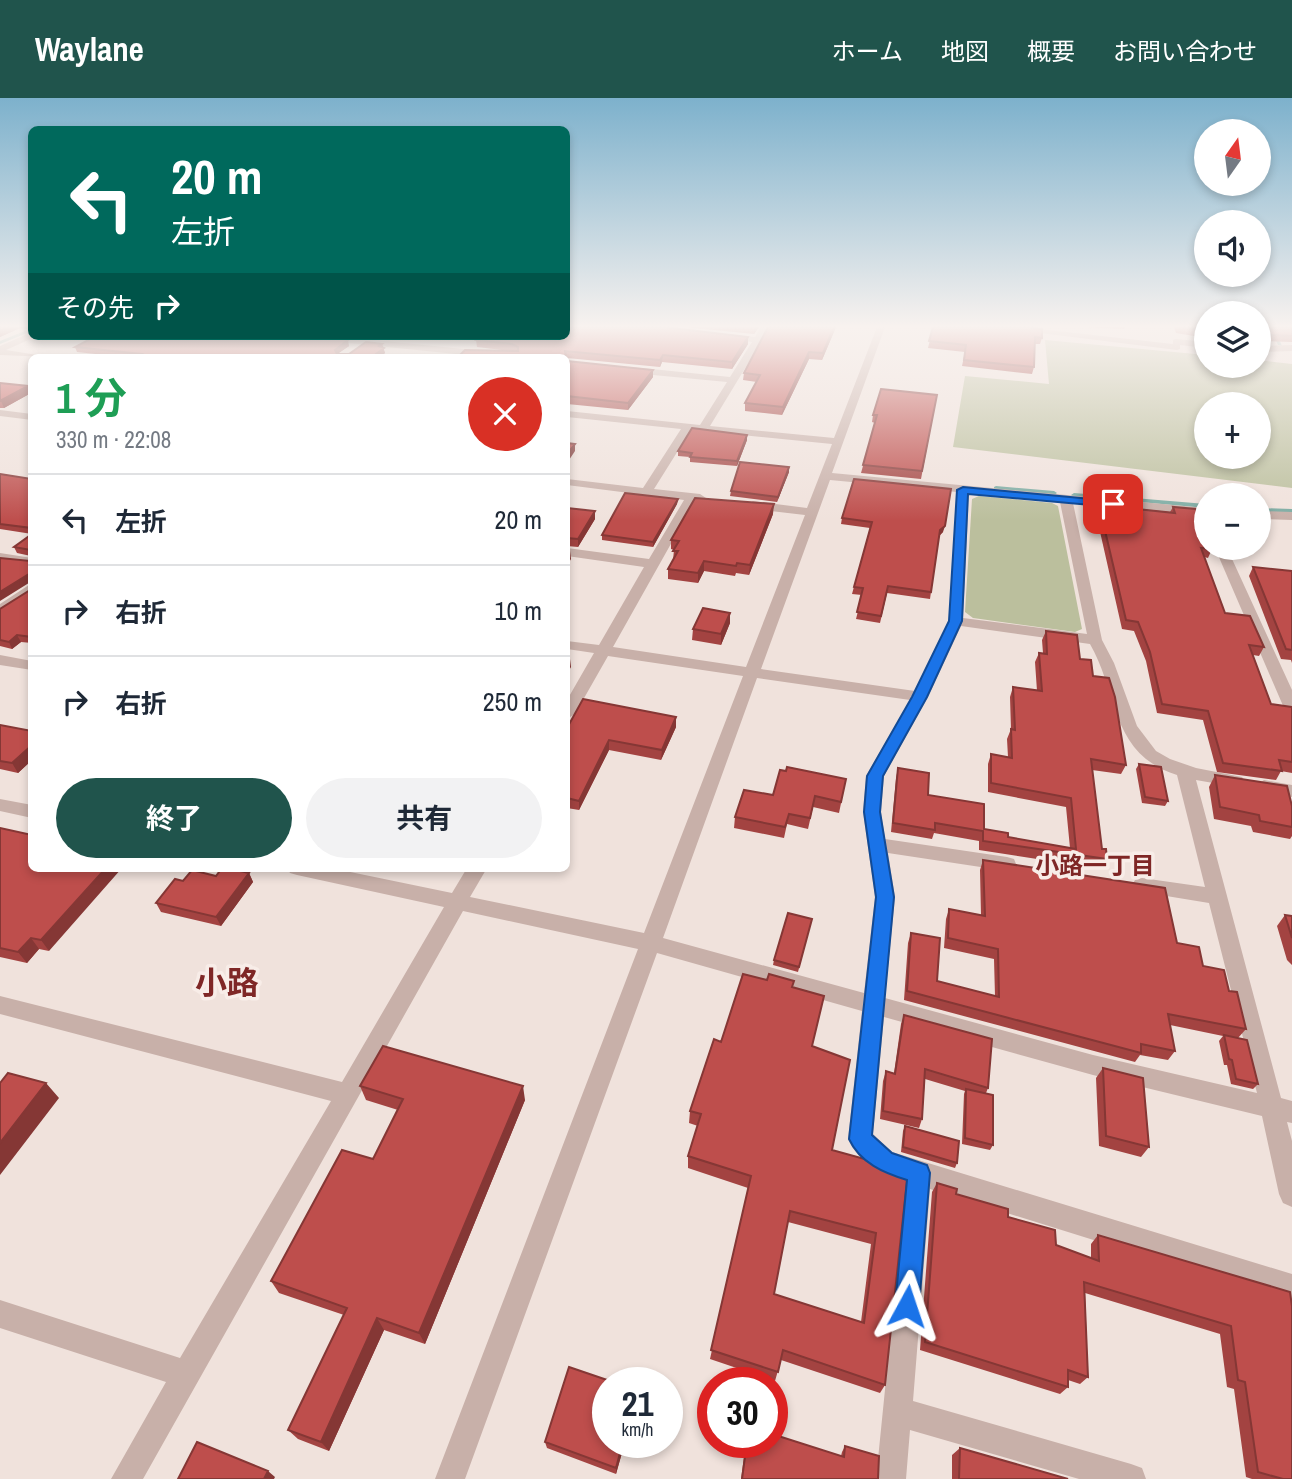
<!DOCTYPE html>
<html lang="ja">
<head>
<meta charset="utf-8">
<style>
	:root { --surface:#fff; --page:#f2f2f3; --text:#1f2937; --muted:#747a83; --line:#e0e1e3; --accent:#20544c }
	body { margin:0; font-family:"Archivo Narrow","Noto Sans JP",sans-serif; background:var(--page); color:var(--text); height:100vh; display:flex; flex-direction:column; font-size:26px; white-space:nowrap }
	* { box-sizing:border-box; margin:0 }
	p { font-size:23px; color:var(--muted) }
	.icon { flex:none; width:38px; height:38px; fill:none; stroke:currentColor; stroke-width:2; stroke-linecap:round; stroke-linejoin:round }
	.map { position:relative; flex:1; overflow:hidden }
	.sheet { position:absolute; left:28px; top:256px; width:542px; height:518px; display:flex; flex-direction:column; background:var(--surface); border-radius:10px; box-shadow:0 4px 10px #0003 }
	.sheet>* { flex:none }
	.hud { position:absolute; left:28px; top:28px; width:542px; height:214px; border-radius:10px; box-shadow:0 4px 10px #0003; background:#00695c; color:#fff; overflow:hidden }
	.needle { width:46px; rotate:14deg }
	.fabs { position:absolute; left:1194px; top:21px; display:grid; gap:14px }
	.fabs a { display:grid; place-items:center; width:77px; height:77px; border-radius:50%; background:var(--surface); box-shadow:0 4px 10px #0003; font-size:35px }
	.speed { position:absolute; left:592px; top:1269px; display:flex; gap:14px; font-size:35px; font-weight:700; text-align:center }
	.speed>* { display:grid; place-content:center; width:91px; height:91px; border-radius:50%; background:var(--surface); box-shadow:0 4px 10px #0003; line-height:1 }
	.speed small { font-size:18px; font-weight:400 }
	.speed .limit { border:10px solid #d22; background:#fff; color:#111 }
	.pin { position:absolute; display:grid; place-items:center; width:60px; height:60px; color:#fff; margin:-30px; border-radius:14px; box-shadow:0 4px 10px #0006 }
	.me { position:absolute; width:77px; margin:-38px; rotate:5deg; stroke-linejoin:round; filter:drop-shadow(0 0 5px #0008) }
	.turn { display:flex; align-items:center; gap:24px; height:147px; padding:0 28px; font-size:32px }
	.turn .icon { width:91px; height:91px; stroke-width:2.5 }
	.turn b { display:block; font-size:49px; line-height:60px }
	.then { display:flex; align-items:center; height:66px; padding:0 28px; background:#0003; gap:14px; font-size:26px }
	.round { display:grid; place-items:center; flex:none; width:74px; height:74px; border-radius:37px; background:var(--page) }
	.head { display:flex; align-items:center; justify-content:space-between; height:119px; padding:0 28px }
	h1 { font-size:42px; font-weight:700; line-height:52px; color:#1e9e55 }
	.primary-button { display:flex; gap:14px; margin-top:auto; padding:14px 28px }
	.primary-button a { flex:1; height:80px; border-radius:42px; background:var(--accent); color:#fff; font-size:28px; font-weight:700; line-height:80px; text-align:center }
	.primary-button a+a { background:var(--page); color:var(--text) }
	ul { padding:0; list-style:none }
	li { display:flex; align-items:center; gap:21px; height:91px; padding:0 28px; border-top:2px solid var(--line) }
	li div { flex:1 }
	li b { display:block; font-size:26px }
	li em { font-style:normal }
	header { display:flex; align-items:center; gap:42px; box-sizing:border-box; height:98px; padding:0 35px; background:var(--accent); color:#fff }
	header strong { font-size:33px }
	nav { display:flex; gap:38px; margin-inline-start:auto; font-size:24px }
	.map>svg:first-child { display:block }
	.green { fill:#bbbf9d; fill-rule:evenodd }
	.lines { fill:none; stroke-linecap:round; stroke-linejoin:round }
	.stream { fill:#7daca3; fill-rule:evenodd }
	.minor { fill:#c8b0a9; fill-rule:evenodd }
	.wall { fill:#a34341; fill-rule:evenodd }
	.shaded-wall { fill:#853735 }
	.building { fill:#be4e4c; stroke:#853735; stroke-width:2; fill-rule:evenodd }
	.route { fill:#1a73e8; stroke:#114b97; stroke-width:2 }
	.labels { text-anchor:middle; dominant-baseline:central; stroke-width:7; stroke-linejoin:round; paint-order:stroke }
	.neighbourhood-label { font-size:24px; font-weight:bold; fill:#7f2726; stroke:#f8ede8 }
	.near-quarter-label { font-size:32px; font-weight:bold; fill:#7f2726; stroke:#f8ede8 }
</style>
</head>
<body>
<header>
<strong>Waylane</strong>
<nav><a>ホーム</a><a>地図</a><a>概要</a><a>お問い合わせ</a></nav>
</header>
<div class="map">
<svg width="1292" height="1381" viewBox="0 0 1292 1381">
	<rect width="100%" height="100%" fill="#f0e2dc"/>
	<path class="green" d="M1045 242 1206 257V268H1258V262L1292 266V390L953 349 965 278 1049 286ZM1206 306H1258V359H1206Z
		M979 398 1052 405 1058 408 1082 531 1075 534 973 520 965 514 972 401Z"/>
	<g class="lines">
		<path class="stream" d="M1270 229H1274L1282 248 1278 247Z
			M32 230V233L0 246V243Z
			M996 388 1054 393 1057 395 1054 397 994 391V389Z
			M1074 395 1206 406V410L1072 398 1071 397Z
			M1258 410 1292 411V415L1258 414Z"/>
		<path class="minor" d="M761 229H770L710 328 834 340 877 229H885L832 375 1206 410V418L1073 405 1102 542 1114 565 1137 628 1156 653 1170 661 1196 670 1242 679 1245 683 1236 689 1196 682 1281 1000 1292 1003V1025L1287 1024 1292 1043V1109L1283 1105 1279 1096 1262 1018 1093 977 884 919 873 1036 892 1054 1292 1176V1204L930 1091 913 1303 1131 1366 1142 1370 1146 1381H1079L910 1332 906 1381H876L906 1083C883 1075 858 1065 848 1041L862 913 657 855 465 1381H435L638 851 463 813 143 1381H111L166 1284 0 1230V1202L180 1260 331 1003 0 916V898L342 984 444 809 297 777 290 775 287 770H331L452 795 467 770H487L470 799 644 835 743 578 608 558 575 616 567 621V602L594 555 567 551V543L599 547 644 469 567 458V450L649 461 684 402 567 387V381L643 390 681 331 567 319V313L700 327 727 284 632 275 627 272 632 269 730 279 752 244 723 239 727 236 755 239ZM691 332 832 346 807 410 753 403 747 407 753 411 805 417 746 569 613 549 695 403 706 400 700 396 654 391ZM830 382 957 394 949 523 915 593 761 571ZM969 395 1060 404 1087 536 963 520ZM961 528 1090 546C1119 596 1110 656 1177 677L1205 789 1142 780 1135 782 1132 787 1135 792 1142 794 1209 805 1257 995 1093 957 885 900 895 799 888 755 1007 773 1014 771 1016 766 1014 761 1007 759 885 741 881 714 884 678 928 599ZM757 580 910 602 866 678 863 714 875 799 864 895 663 840Z
			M992 229H1022L1173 246V242L1176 241 1206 244V250L1180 247V251L1177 252Z
			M32 234V238L35 239 6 252 50 259 0 257V248Z
			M305 238H335L512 256 517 259H485L309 241Z
			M1292 247V253L1258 254V248Z
			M0 312 32 316V322L0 318Z
			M1258 413 1292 414V422L1258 421Z
			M1215 450H1227L1292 592V615L1284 610Z
			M0 455 32 460V468L0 463Z
			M32 485V496L0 517V506Z
			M0 557 32 563V572L0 567Z
			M1264 682 1292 687V699L1258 692 1255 688Z
			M0 701 32 707V720L0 713Z"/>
	</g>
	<path class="wall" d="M0 229H32V231L20 230 0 239Z
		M685 229H759L754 236Z
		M768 229H836L822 262 809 261 782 317 745 313V305L757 284 743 282 744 275Z
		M933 229 1042 240 1040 246H1035L1034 269 1032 276 962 268 965 254 928 250Z
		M1082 229H1125L1124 231Z
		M1174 229H1206V240L1176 235Z
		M1258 229H1292V244L1258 243Z
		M92 238H320L349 248 337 256H349L382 246 385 255 380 259H123L77 254 75 249 95 238Z
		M748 239V246L732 271 662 264 660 269 567 260V259H458L511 253 477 249 476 242Z
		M567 263 653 279 628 312 567 306Z
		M0 285 28 288 31 295 4 310H0Z
		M937 297 921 381 861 375 875 325 872 324 873 317Z
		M747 337V342L737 368 690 364V359L678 358V353Z
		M789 369V374L777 404 730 398 731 393Z
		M0 376 32 381V436L0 431Z
		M678 401 677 406 653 449 602 442V437Z
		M1099 407 1170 414 1173 409 1212 451 1208 460 1204 459 1225 515 1264 549 1259 558 1253 557 1271 606 1292 609V675L1281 673 1276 682 1217 674 1203 622 1157 615 1146 563 1134 533 1122 531 1096 416Z
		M567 410 595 413V421L578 449 567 448Z
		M773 416 749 477 736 475 735 478 704 473 698 485 668 481V471L673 462 674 452 671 451V442Z
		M842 420 943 434 939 438 930 501 887 495 880 525 856 521 862 497 852 496 870 430 841 426Z
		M32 436V545L21 544 12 551 0 548V511L30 492 31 458 17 455 14 449Z
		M1253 469 1292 473V565L1291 562 1281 561 1249 478Z
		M730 515V525L721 547 692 542 693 531Z
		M1046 533 1080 561 1093 578 1126 667 1121 676 1092 672 1102 751 1107 761 1102 771 979 752V743L934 735 932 741 891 734 896 680 898 670 928 697 984 731 1008 739 1070 750 1066 709 988 694V666L991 656 1008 659 1007 641 1011 631 1010 599 1013 589 1037 593 1035 564 1039 555H1043L1042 542Z
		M676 619V629L661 662 609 652 579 712 567 710V630Z
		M0 627 32 633V662L18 675 0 671Z
		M1139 666 1168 703 1165 708 1142 705 1136 671Z
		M1215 677 1292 708V738L1290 741 1253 734 1251 728 1214 721 1209 689Z
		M846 681 839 715 813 709 808 731 787 726 784 740 734 730 735 719 773 697Z
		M0 730 49 853 39 851 27 865 0 859Z
		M983 762 1177 845 1229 893 1246 931 1238 940 1258 986 1253 991 1231 986 1227 967H1224L1219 943 1223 938 1170 927 1175 953 1168 962 1140 957 1135 964 904 902 908 845 911 835 937 883 995 898 994 861 944 850 946 821 949 811 981 817 980 772Z
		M249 775 253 784 221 828 161 814 156 805 183 783 216 778Z
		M1285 817 1292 818V867L1287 862 1277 828Z
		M810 827 798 874 773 867 774 862Z
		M793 889 812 948 832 1052 908 1073 885 1287 880 1295 781 1262 775 1283 710 1261 748 1090 688 1070V1058L698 1028 689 1025 690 1013 721 944ZM788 1124 871 1146 861 1224 774 1196Z
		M904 917 988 990 986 995 993 1047 990 1052 962 1046 964 996 965 993 925 981 922 1021 919 1030 880 1021 883 983 886 973 894 975 901 926Z
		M1103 970 1149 1049 1141 1059 1099 1048 1096 980Z
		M360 988 525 1002 425 1246 384 1232 329 1353 298 1341 288 1332 344 1217 279 1195 271 1183 373 1061 398 1012 366 1002Z
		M905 1028 957 1065 955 1070 901 1054 903 1033Z
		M937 1085 956 1096 1008 1119 1056 1147 1091 1160V1146L1098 1137 1290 1194 1292 1381H1252L1246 1379 1234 1291 1227 1289 1220 1236 1085 1195 1088 1279 1080 1286 1068 1282V1289L1060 1296 920 1252 932 1094Z
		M545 1344H625L616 1376 547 1350Z
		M746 1344H772L841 1358 842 1354 845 1348 878 1381H741Z
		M960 1350 1068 1381H952V1357Z"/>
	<path class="shaded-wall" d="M8 229 20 230 0 239V233Z
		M754 229H759L754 236Z
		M834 229H836L822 262 823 255Z
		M748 239V246L732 271V264Z
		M348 242 349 248 336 257 335 252Z
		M382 246 385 255 380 259H372Z
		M809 254V261L782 317 783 309Z
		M663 257 662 264 660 269V262Z
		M653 272V279L628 312V305Z
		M28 288 31 295 4 310 1 303Z
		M747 337V342L737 368V363Z
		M575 346V353L567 365V356Z
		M569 365 570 373 567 377V368Z
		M789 369V374L777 404 778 399Z
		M678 401 677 406 653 449V444Z
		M774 406 773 416 749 477 750 467Z
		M595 413V421L578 449V441Z
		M945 428 943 434 938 439 940 432Z
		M570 453 571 461 567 468V459Z
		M704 463V473L698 485V475Z
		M29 476 32 483 0 503V494Z
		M730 515V525L721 547V536Z
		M17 537 21 544 12 551 9 544Z
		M570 561 571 569 567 576V566Z
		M676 619V629L661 662 662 652Z
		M609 642V652L579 712V703Z
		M32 647V662L18 675 12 665Z
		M106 770H122L49 853 41 842Z
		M249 775 253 784 221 828 216 819Z
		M31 840 39 851 27 865 18 854Z
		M46 985 59 1000 0 1077V1045Z
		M523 988 525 1002 425 1246 419 1235Z
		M377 1220 384 1232 329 1353 321 1344Z
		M623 1344H625L616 1376V1370Z
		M268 1373 275 1379 274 1381H264Z"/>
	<path class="building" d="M0 229H8L0 233Z
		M567 229H664L748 239 732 264 663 257 660 262 565 253 566 259H458L465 252 518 253V249L512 246 476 242 480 238H567Z
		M768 229H834L823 255 809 254 783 309 745 305 760 277 744 275Z
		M933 229H1026L1042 231V240L1035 239 1034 269 964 262 966 247 929 243Z
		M1182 229H1206V233Z
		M1258 229H1292V238L1258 236Z
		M96 238H320L348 242 335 252 337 256H349L366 244 382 246 379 248 384 250 372 259H135L141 256 75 249Z
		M567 263 653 272 628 305 567 298Z
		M0 285 28 288 0 303Z
		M881 291 937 297 922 373 863 367 877 317H873Z
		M692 330 747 337 737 363 690 359 692 355 678 353Z
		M567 345 575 346 567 356Z
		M740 364 789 369 778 399 731 393Z
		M0 376 32 381V430L0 426Z
		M854 381 951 391 945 428 940 432 931 494 888 488 881 518 857 514 863 490 854 489 872 424 842 420Z
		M625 395 678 401 653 444 602 437Z
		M695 400 774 406 750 467 737 465 736 468 704 463 698 475 668 471 678 453H673L679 443 671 442Z
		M1099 407 1175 415 1173 409 1196 411 1206 435V450H1212V451L1201 450 1225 515 1250 518 1264 549 1249 547 1271 606 1292 609V664L1279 662 1282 673 1223 665 1208 613 1162 606 1150 554 1138 524 1126 522Z
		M567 410 595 413 578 441 567 440Z
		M32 436V539L17 537 9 544 0 542V511L30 492 29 476 0 494V460L30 463 31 452 14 449Z
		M1253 469 1292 473V552L1286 551Z
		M703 510 730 515 721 536 693 531Z
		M1046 533 1077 537 1080 561 1091 562 1093 578 1109 580 1115 599 1126 667 1091 661 1102 751H1106L1107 761 983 743V733L935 725V732L893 725 898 670 929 675 928 697 984 706V731L1008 735V739L1076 751 1071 700 991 685V656L1012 660 1011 631 1015 632 1013 589 1042 593 1039 555 1047 556Z
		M583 601 676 619 662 652 609 642 579 703 567 700V630Z
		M0 627 32 633V647L12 665 0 663Z
		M1139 666 1161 669 1168 703 1145 699Z
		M787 669 846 681 841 704 815 698 810 720 789 716 785 729 735 719 744 692 773 697 780 672 786 673Z
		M1215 677 1287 688 1292 708V729L1260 723 1259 717 1220 709Z
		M0 730 32 737V770H106L41 842 31 840 18 854 0 850Z
		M983 762 1165 790 1177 845 1199 849 1203 868 1224 872 1229 893 1237 894 1246 931 1168 916 1175 953 1141 946V955L907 893 911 835 940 840 937 883 999 899 998 851 948 840 949 811 985 818Z
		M222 770H227L249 775 216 819 156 805 175 781 183 783 192 772 216 778Z
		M788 815 812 821 799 869 774 862Z
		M1285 817 1292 818V840Z
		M743 876 767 882 769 876 794 883 792 889 824 898 812 948 850 962 832 1052 908 1073 885 1287 783 1252 778 1274 711 1252 751 1078 688 1058 701 1016 690 1013 714 941 721 944ZM790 1113 876 1135 864 1225 774 1196Z
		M904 917 992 941 988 990 925 971 922 1021 883 1013 886 973 895 976Z
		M1224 937 1247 942 1258 986 1236 981 1232 962 1229 961Z
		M383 948 523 988 419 1235 377 1220 321 1344 288 1332 347 1210 271 1183 342 1052 373 1061 403 1001 360 988Z
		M1103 970 1143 980 1149 1049 1106 1038Z
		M8 975 46 985 0 1045V985Z
		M966 991 993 997V1047L965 1040Z
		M905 1028 959 1043 957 1065 903 1049Z
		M937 1085 957 1091 956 1096 1008 1111V1119L1055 1132 1056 1147 1099 1163 1098 1137 1290 1194 1292 1208V1381H1283L1258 1374 1245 1284 1238 1282 1231 1228 1084 1184 1088 1279 1068 1272V1289L925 1244Z
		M569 1269 613 1284H607V1344H623L616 1370 545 1344Z
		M772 1336 844 1359 845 1348 879 1358 878 1381H742L747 1344H772Z
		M197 1344 268 1373 264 1381H178Z
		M960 1350 1068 1381H959Z"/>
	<linearGradient id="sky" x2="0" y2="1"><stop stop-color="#7db1cc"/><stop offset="0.54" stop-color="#f8f2ef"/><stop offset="1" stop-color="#f8f2ef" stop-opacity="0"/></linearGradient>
	<rect width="1292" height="423" fill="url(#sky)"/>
	<path class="route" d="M963 389 1113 403 1118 406 1113 409 968 396 962 523 927 599 883 678 880 714 894 799 872 1037 892 1055 927 1067 930 1075 919 1208 916 1216 907 1220 898 1216 895 1208 907 1082C884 1075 860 1065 849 1041L876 799 864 714 867 678 912 599 949 523 957 392Z"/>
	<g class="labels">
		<g class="neighbourhood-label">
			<text x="1095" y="767">小路一丁目</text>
		</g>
		<g class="near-quarter-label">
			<text x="227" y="884">小路</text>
		</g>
	</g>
</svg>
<div class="fabs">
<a><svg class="needle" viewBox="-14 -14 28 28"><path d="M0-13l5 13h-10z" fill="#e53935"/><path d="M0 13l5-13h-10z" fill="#747a83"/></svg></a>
<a><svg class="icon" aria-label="sound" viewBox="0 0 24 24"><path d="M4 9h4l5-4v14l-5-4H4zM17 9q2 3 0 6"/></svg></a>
<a><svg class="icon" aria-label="layers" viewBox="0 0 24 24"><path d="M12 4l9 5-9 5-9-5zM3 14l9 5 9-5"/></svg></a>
<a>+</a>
<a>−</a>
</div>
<div class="speed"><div>21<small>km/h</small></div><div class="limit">30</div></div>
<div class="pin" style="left:1113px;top:406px;background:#d93025"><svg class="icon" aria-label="arrive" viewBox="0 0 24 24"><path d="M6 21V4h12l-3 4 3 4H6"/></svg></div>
<svg class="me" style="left:907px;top:1208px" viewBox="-20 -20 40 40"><path d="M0-17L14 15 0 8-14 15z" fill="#1a73e8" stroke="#fff" stroke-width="4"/></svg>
<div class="hud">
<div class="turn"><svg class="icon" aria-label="left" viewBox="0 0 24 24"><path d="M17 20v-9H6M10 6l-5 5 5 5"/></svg><div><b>20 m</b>左折</div></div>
<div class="then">その先<svg class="icon" aria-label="right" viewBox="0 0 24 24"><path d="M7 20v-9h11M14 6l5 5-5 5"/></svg></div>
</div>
<section class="sheet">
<div class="head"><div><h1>1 分</h1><p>330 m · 22:08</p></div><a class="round" style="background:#d93025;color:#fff"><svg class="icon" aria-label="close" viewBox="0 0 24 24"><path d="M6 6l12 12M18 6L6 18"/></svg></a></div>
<ul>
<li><svg class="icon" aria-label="left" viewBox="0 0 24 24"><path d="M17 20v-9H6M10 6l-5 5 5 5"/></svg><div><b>左折</b></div><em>20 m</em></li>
<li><svg class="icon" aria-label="right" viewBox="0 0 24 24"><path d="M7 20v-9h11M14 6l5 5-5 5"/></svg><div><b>右折</b></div><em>10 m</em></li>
<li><svg class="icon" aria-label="right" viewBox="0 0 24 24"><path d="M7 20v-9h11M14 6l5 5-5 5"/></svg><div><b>右折</b></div><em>250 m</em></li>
</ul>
<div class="primary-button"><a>終了</a><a>共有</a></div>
</section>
</div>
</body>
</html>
